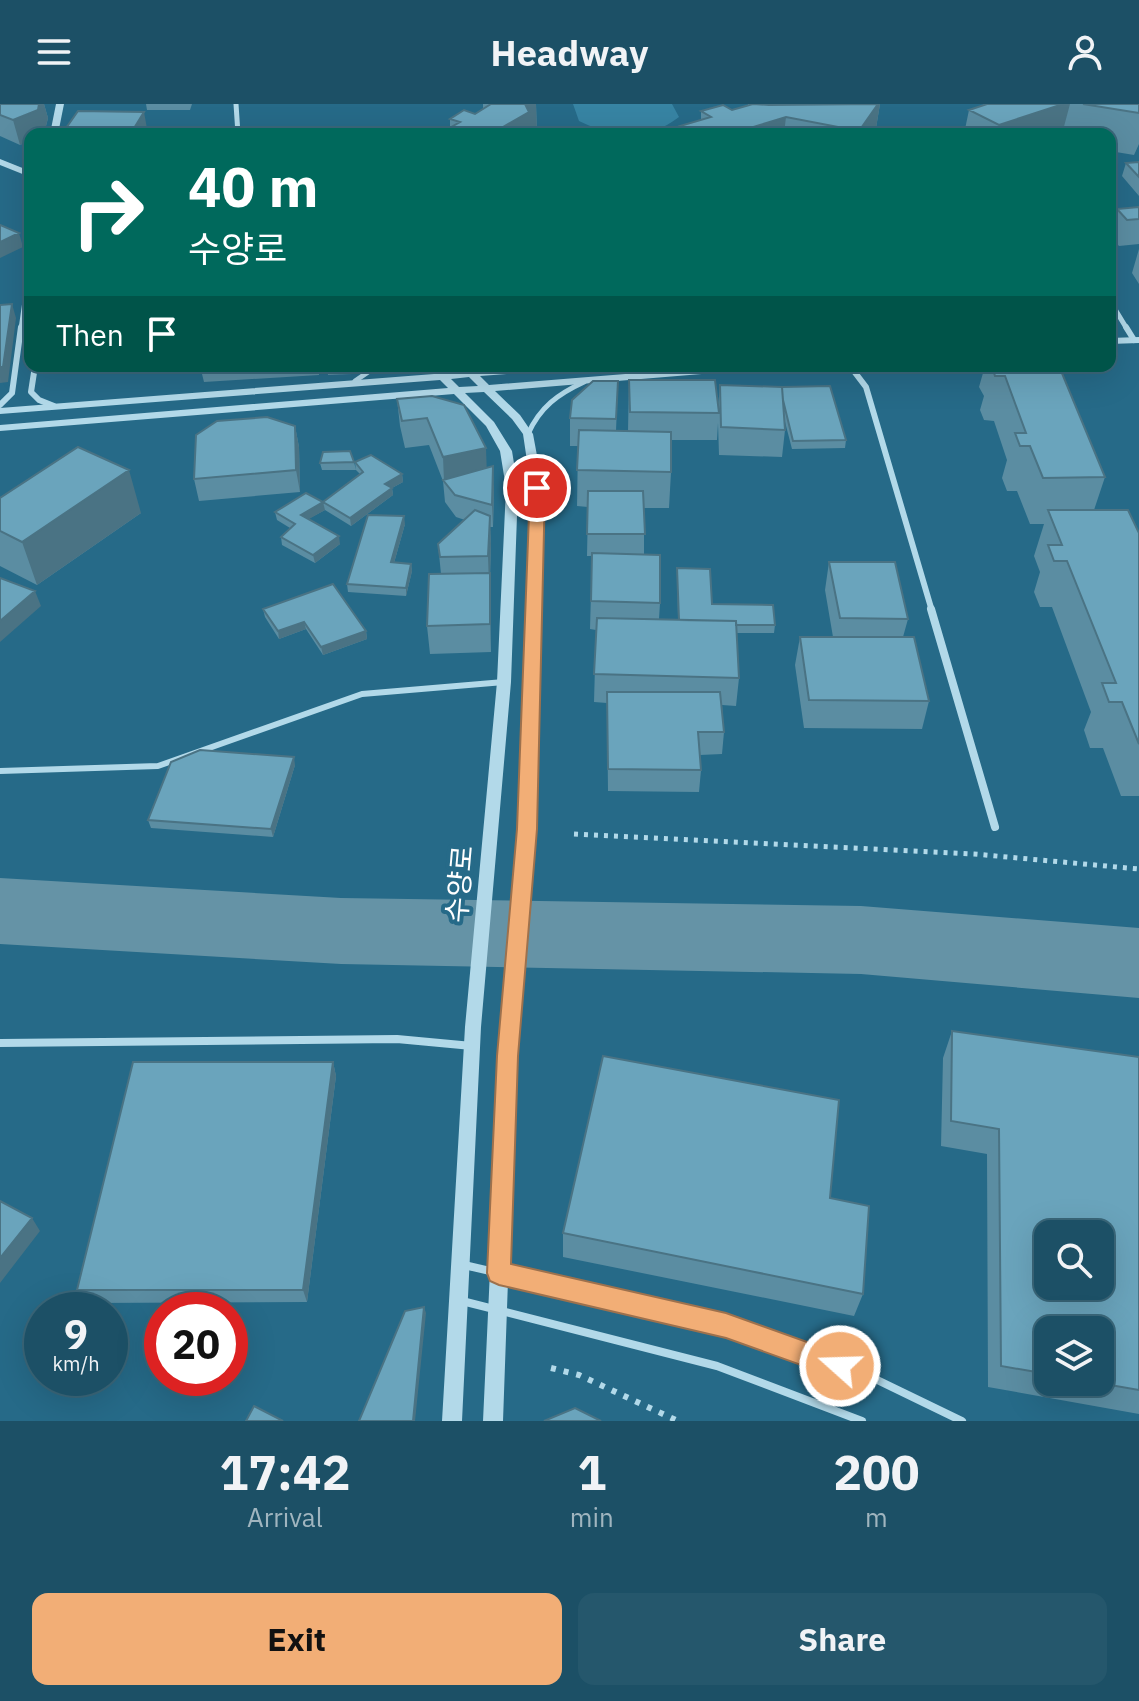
<!DOCTYPE html>
<html lang="en">
<head>
<meta charset="utf-8">
<style>
	:root { --surface:#1c5066; --page:#25576c; --text:#f1f3f6; --muted:#a0b5bf; --line:#3a677a; --accent:#f2ae76 }
	body { margin:0; font-family:"IBM Plex Sans","Noto Sans KR",sans-serif; background:var(--page); color:var(--text); height:100vh; display:flex; flex-direction:column; font-size:30px; white-space:nowrap }
	* { box-sizing:border-box; margin:0 }
	p { font-size:26px; color:var(--muted) }
	.icon { flex:none; width:44px; height:44px; fill:none; stroke:currentColor; stroke-width:2; stroke-linecap:round; stroke-linejoin:round }
	.map { position:relative; height:1317px; overflow:hidden }
	.drawer { display:flex; flex-direction:column; background:var(--surface); flex:1 }
	.drawer>* { flex:none }
	.guide { position:absolute; left:24px; top:24px; width:1092px; height:244px; border-radius:16px; box-shadow:0 8px 32px #0002,0 0 0 2px var(--line); background:#00695c; color:#fff; overflow:hidden }
	.tools { position:absolute; left:1034px; top:1116px; display:grid; gap:16px }
	.tools a { display:grid; place-items:center; width:80px; height:80px; border-radius:16px; background:var(--surface); box-shadow:0 8px 32px #0002,0 0 0 2px var(--line); font-size:40px }
	.speed { position:absolute; left:24px; top:1188px; display:flex; gap:16px; font-size:40px; font-weight:700; text-align:center }
	.speed>* { display:grid; place-content:center; width:104px; height:104px; border-radius:50%; background:var(--surface); box-shadow:0 8px 32px #0002,0 0 0 2px var(--line); line-height:1 }
	.speed small { font-size:20px; font-weight:400 }
	.speed .limit { border:12px solid #d22; background:#fff; color:#111 }
	.pin { position:absolute; display:grid; place-items:center; width:68px; height:68px; color:#fff; margin:-34px; border:4px solid #fff; border-radius:50%; box-shadow:0 2px 8px #0007 }
	.me { position:absolute; width:88px; margin:-44px; rotate:290deg; stroke-linejoin:round; filter:drop-shadow(0 0 6px #0008) }
	.turn { display:flex; align-items:center; gap:28px; height:168px; padding:0 32px; font-size:36px }
	.turn .icon { width:104px; height:104px; stroke-width:2.5 }
	.turn b { display:block; font-size:56px; line-height:68px }
	.then { display:flex; align-items:center; height:76px; padding:0 32px; background:#0003; gap:16px; font-size:30px }
	.eta { display:flex; justify-content:space-evenly; align-items:center; height:136px; text-align:center }
	.eta b { font-size:48px; font-weight:700; line-height:56px }
	.button { display:flex; gap:16px; margin-top:auto; padding:16px 32px }
	.button a { flex:1; height:92px; border-radius:16px; background:var(--accent); color:#111; font-size:32px; font-weight:700; line-height:92px; text-align:center }
	.button a+a { background:var(--page); color:var(--text) }
	header { display:flex; justify-content:space-between; align-items:center; height:104px; padding:0 32px; background:var(--surface); font-size:36px; font-weight:700 }
	.map>svg:first-child { display:block }
	.green { fill:#3784a3 }
	.lines { fill:none; stroke-linecap:round; stroke-linejoin:round }
	.river { fill:#6593a6; fill-rule:evenodd }
	.path-far1 { stroke:#b2d9e9; stroke-width:5; stroke-dasharray:4 6; stroke-linecap:butt }
	.path { stroke:#b2d9e9; stroke-width:6; stroke-dasharray:5 8; stroke-linecap:butt }
	.service-far2 { stroke:#b2d9e9; stroke-width:5 }
	.service-far1 { stroke:#b2d9e9; stroke-width:6 }
	.service { stroke:#b2d9e9; stroke-width:8 }
	.minor-far2 { stroke:#b2d9e9; stroke-width:5 }
	.minor-far1 { stroke:#b2d9e9; stroke-width:6 }
	.minor { stroke:#b2d9e9; stroke-width:8 }
	.tertiary { fill:#b2d9e9; fill-rule:evenodd }
	.wall { fill:#5b8da2; fill-rule:evenodd }
	.shaded-wall { fill:#4a7384 }
	.building { fill:#6aa4bc; stroke:#4a7384; stroke-width:2; fill-rule:evenodd }
	.route { fill:#f2ae76; stroke:#9d714d; stroke-width:2 }
	.labels { text-anchor:middle; dominant-baseline:central; stroke-width:8; stroke-linejoin:round; paint-order:stroke }
	.street-label { font-size:28px; fill:#fff; stroke:#266a88 }
</style>
</head>
<body>
<header><svg class="icon" aria-label="menu" viewBox="0 0 24 24"><path d="M4 6h16M4 12h16M4 18h16"/></svg>Headway<svg class="icon" aria-label="person" viewBox="0 0 24 24"><circle cx="12" cy="8" r="4"/><path d="M4 21q1-7 8-7t8 7"/></svg></header>
<div class="map">
<svg width="1139" height="1317" viewBox="0 0 1139 1317">
	<rect width="100%" height="100%" fill="#266a88"/>
	<path class="green" d="M573 0H672L679 13C647 38 614 34 579 17Z
		M435 22V30H333L334 24Z"/>
	<g class="lines">
		<path class="river" d="M0 774 341 794 861 802 1139 824V894L861 870 341 860 0 840Z"/>
		<path class="path-far1" d="M574 730 974 750 1139 765"/>
		<path class="path" d="M551 1264 579 1271 678 1317"/>
		<path class="service-far2" d="M355 277 377 262
			M528 330C540 303 558 290 584 278"/>
		<path class="service-far1" d="M0 667 158 662 362 590 504 578"/>
		<path class="service" d="M0 939 397 935 472 942
			M464 1161 726 1222 869 1272 962 1317
			M462 1197 717 1262 862 1317"/>
		<path class="minor-far2" d="M236 0 238 30
			M1110 197 1127 225
			M21 225 30 162"/>
		<path class="minor-far1" d="M1126 223 1134 236
			M35 262 31 288 39 296 54 302
			M850 262 866 283 932 507
			M0 301 12 289 21 223"/>
		<path class="minor" d="M931 505 995 723"/>
		<path class="tertiary" d="M56 0H64L58 30H50Z
			M0 55 30 67V73L0 61Z
			M1139 233V239L1110 240V234Z
			M427 262H438L445 269 464 267 459 262H470L475 267 533 262H577L572 265 480 272 489 281 724 262H767L762 265 495 287 520 311 533 330 543 384 534 725 516 952 503 1317H483L500 952 520 725 531 384 523 330 512 315 484 288 465 289 494 318 512 347 518 384 511 578 481 923 462 1317H442L465 923 497 578 506 384 500 347 486 322 454 290 0 327V321L448 284 440 276 0 310V304L434 270ZM469 273 478 282 459 283 451 275Z"/>
	</g>
	<path class="wall" d="M0 0H44L48 14 44 30H30V36L20 41 0 32Z
		M146 0H192L190 6H147Z
		M483 0H536L537 30H439L450 24V15L475 10 483 5Z
		M748 0H880L875 30H679L680 22 701 16V7L732 6 748 1Z
		M984 0H1139V40L1134 51 1110 47V30H964L969 6 983 1Z
		M1139 58V92L1122 72 1126 59Z
		M1139 103V140L1119 142 1110 132 1117 105Z
		M1139 145V180L1132 169Z
		M200 262H319V271L204 278Z
		M327 262H358L352 270 328 271Z
		M985 262H1059L1105 373 1094 406 1139 429V692H1121L1103 644H1090L1084 626 1091 608 1052 503H1040L1034 488 1040 468 1034 452 1044 420H1030L1017 387H1007L1002 374 1007 356 994 317 984 316 980 306 984 292 979 283Z
		M629 276 718 303 720 281 782 283 846 336 845 344 792 345 784 314 785 326 782 353 719 351 718 319 717 336H671V368L669 404H644V450L660 499 659 515H678L677 464 712 500 775 521 774 529H736L739 574 736 602 722 601 724 628 722 650 700 651 701 666 699 688 608 687 607 599 594 598 596 526 590 525 592 452H587L588 403 577 402 578 342H570V314L618 277 616 327H628Z
		M432 292 487 364 494 384 493 423H490L491 440 490 473 491 548 430 550 427 522 441 470 438 440 465 416 456 413 445 398 443 377 429 341 405 344 400 322 397 295Z
		M295 322 299 343 300 388 199 397 194 375Z
		M354 358 356 366H322L320 359Z
		M355 358 402 370 403 378 392 384 393 391 351 422 325 406 308 415 340 440 315 459 282 441 281 433 290 424 277 416 275 408 323 398 360 370 356 366Z
		M0 394 141 409 37 481 0 462Z
		M405 420 394 459 411 460 412 467 406 492 348 488 347 480Z
		M829 458 908 515 903 533 929 597 922 625 804 624 795 561 800 533H833L825 486Z
		M263 505 366 527 367 535 323 551 306 525 279 535 265 513Z
		M295 661 273 733 151 724 148 716Z
		M952 927 1139 953V1310L988 1283 987 1050 941 1042 943 954ZM1048 1226 1100 1278H1048Z
		M333 958 336 972 307 1198 85 1199 77 1186Z
		M830 1094 863 1190 854 1212 563 1153V1129Z"/>
	<path class="shaded-wall" d="M39 0H44L48 14 44 30H30V36L20 41 13 16Z
		M524 0H536L537 30H491Z
		M878 0H880L875 30H859V27Z
		M1063 0H1070L1062 30H997L999 21Z
		M144 8 148 30H131Z
		M786 13 784 30H730Z
		M19 129 23 143 0 154V138Z
		M12 200 16 214 8 278 0 279V263Z
		M351 262H358L352 270Z
		M295 322 299 343 300 388 296 366Z
		M486 344 487 372 444 377 443 353Z
		M493 362 494 384 493 423 492 401Z
		M129 366 141 409 37 481 22 438Z
		M402 370 403 378 392 384 393 391 351 422 350 414 385 380Z
		M323 398 325 406 302 419 301 411Z
		M404 412 405 420 392 466 391 458Z
		M490 412 491 440 490 473 491 548 488 452Z
		M339 432 340 440 315 459 313 451Z
		M411 460 412 467 406 492V484Z
		M35 487 41 502 0 538V517Z
		M304 518 306 525 279 535 278 527Z
		M366 527 367 535 323 551 321 543Z
		M294 653 295 661 273 733 271 725Z
		M333 958 336 972 307 1198 303 1186Z
		M32 1114 40 1127 0 1179V1154Z
		M424 1203 426 1209 415 1317H413Z"/>
	<path class="building" d="M0 0H39L38 6 13 16 0 11Z
		M491 0H525L529 8 491 30H439L460 18 450 15 464 6 475 10Z
		M753 0 769 1 878 0 859 27 786 13 730 30H694L680 22 711 13 701 7 723 1 732 6Z
		M987 0H1063L999 21 969 6Z
		M1083 0H1139V9Z
		M78 7 144 8 131 29 154 30H74L75 28 64 27Z
		M1139 58V73L1126 59Z
		M1139 103V115L1127 116 1117 105Z
		M0 121 19 129 0 138Z
		M12 200 3 263H0V201Z
		M992 262H1059L1105 373 1043 374 1030 342H1020L1015 329H1026L1005 272H995Z
		M629 276H715L719 309 630 308Z
		M593 277H618L616 315 570 314 572 296Z
		M720 281 782 283 785 326 721 323Z
		M830 282 846 336 793 337 783 296 782 283Z
		M432 292 464 301 486 344 443 353 427 314 402 317 397 295Z
		M267 313 295 322 296 366 194 375 196 331 217 317Z
		M579 326 671 328V368L577 366Z
		M78 343 129 366 22 438 0 427V394Z
		M350 347 354 358 320 359 323 348Z
		M371 351 402 370 385 380 392 384 350 414 323 398 363 368 355 358Z
		M493 362 492 401 455 391 443 376Z
		M588 387H643L645 430H587Z
		M306 389 323 398 301 411 339 432 313 451 281 433 295 420 275 408Z
		M475 406 490 412 488 452 440 453 438 440Z
		M1048 406H1128L1139 429V640L1122 598H1109L1102 579H1116L1067 457H1054L1048 441H1062Z
		M368 411 404 412 391 458 411 460 406 484 347 480Z
		M592 449 660 451V499L591 497Z
		M829 458H895L908 515 840 514Z
		M677 464 710 465 712 500 773 501 775 521H736V517L679 516Z
		M490 469V520L427 522 429 470Z
		M0 474 35 487 0 517Z
		M333 480 366 527 321 543 304 518 278 527 263 505Z
		M597 514 736 517 739 574 594 570Z
		M800 533H914L929 597 809 596Z
		M607 588H720L724 628H698L701 666 608 665Z
		M200 646 294 653 271 725 148 716 171 658Z
		M952 927 1139 953V1286L1093 1278H1100V1226H1048V1270L1001 1262 999 1025 951 1017ZM1048 1130H1100V1182H1048Z
		M603 952 839 996 830 1094 869 1102 863 1190 563 1129Z
		M133 958H333L303 1186H77Z
		M0 1097 32 1114 0 1154Z
		M424 1203 413 1317H359L405 1207Z
		M254 1302 283 1317H246Z
		M575 1304 601 1317H544Z"/>
	<path class="route" d="M537 379 545 384 537 725 518 952 511 1160 726 1209 849 1253 853 1262 849 1271 840 1275 726 1234 499 1181 490 1177 487 1169 497 952 517 725 530 384Z"/>
	<g class="labels">
		<g class="street-label">
			<text transform="translate(459 780) rotate(-85)">수양로</text>
		</g>
	</g>
</svg>
<div class="tools">
<a><svg class="icon" aria-label="search" viewBox="0 0 24 24"><circle cx="10" cy="10" r="6"/><path d="M15 15l6 6"/></svg></a>
<a><svg class="icon" aria-label="layers" viewBox="0 0 24 24"><path d="M12 4l9 5-9 5-9-5zM3 14l9 5 9-5"/></svg></a>
</div>
<div class="speed"><div>9<small>km/h</small></div><div class="limit">20</div></div>
<div class="pin" style="left:537px;top:384px;background:#d93025"><svg class="icon" aria-label="arrive" viewBox="0 0 24 24"><path d="M6 21V4h12l-3 4 3 4H6"/></svg></div>
<svg class="me" style="left:840px;top:1262px" viewBox="-20 -20 40 40"><circle r="17" fill="#f2ae76" stroke="#fff" stroke-width="3"/><path d="M0-11L8 9 0 5-8 9z" fill="#fff"/></svg>
<div class="guide">
<div class="turn"><svg class="icon" aria-label="right" viewBox="0 0 24 24"><path d="M7 20v-9h11M14 6l5 5-5 5"/></svg><div><b>40 m</b>수양로</div></div>
<div class="then">Then<svg class="icon" aria-label="arrive" viewBox="0 0 24 24"><path d="M6 21V4h12l-3 4 3 4H6"/></svg></div>
</div>
</div>
<section class="drawer">
<div class="eta">
<div><b>17:42</b><p>Arrival</p></div>
<div><b>1</b><p>min</p></div>
<div><b>200</b><p>m</p></div>
</div>
<div class="button"><a>Exit</a><a>Share</a></div>
</section>
</body>
</html>
